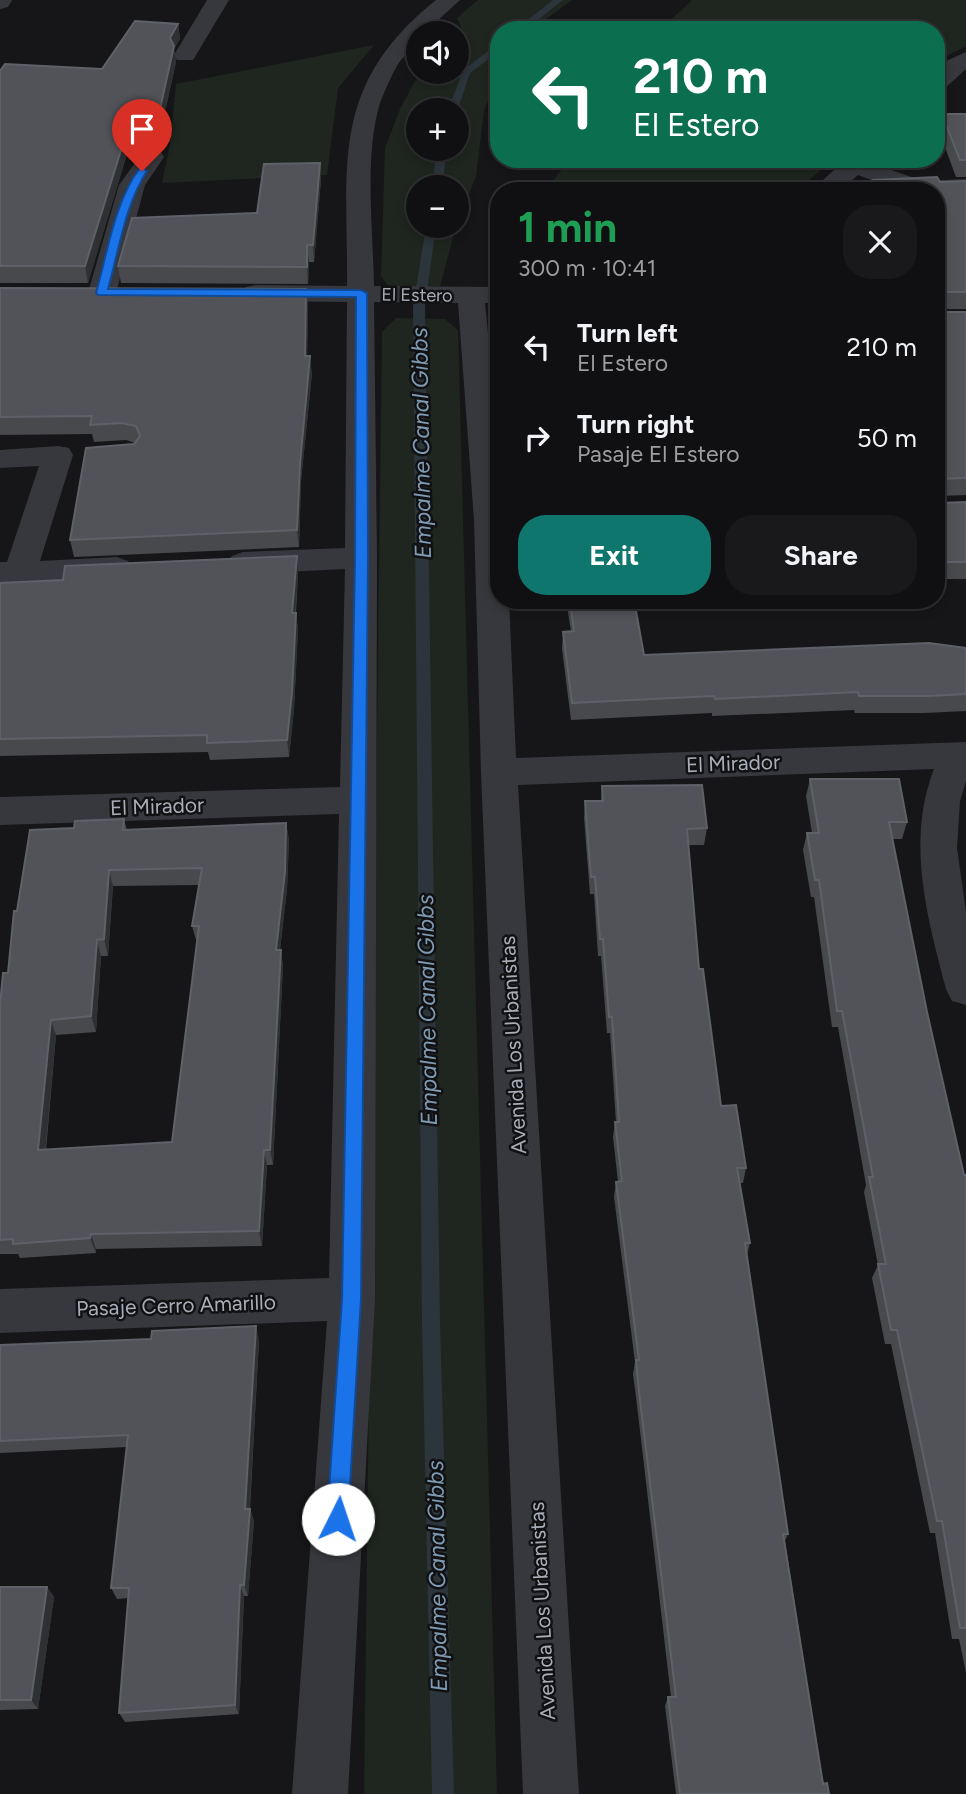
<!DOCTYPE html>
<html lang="en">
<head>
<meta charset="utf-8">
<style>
	:root { --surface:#101012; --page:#19191b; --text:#f1f3f6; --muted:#9c9d9f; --line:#303032; --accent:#0f766e }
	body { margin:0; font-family:Figtree,sans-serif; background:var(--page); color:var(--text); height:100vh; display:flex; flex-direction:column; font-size:26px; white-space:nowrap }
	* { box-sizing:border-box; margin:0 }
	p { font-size:23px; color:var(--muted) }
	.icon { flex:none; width:38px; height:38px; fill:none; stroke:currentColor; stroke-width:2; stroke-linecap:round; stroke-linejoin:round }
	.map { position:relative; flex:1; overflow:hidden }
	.sheet { position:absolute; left:490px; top:182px; width:455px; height:427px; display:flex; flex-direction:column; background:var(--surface); border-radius:28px; box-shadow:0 4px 10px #0003,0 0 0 2px var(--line) }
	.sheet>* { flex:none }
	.guide { position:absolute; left:490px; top:21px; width:455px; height:147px; border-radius:28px; box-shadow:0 4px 10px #0003,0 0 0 2px var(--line); background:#0b6e4f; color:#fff; overflow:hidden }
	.controls { position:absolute; left:406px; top:21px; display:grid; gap:14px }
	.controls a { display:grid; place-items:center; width:63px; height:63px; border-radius:50%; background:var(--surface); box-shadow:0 4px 10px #0003,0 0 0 2px var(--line); font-size:35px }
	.pin { position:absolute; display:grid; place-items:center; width:60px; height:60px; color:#fff; margin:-72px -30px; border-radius:50% 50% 50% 0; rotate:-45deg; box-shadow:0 0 7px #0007 }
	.pin .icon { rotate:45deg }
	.me { position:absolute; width:77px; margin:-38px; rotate:4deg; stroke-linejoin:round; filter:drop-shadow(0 0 5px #0008) }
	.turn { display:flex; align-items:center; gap:24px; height:147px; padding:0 28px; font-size:32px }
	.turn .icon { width:91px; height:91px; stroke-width:2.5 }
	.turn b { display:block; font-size:49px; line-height:60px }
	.round { display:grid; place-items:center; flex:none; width:74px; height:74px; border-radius:28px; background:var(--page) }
	.summary { display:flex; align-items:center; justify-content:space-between; height:119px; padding:0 28px }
	h1 { font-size:42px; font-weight:700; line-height:52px; color:#1e9e55 }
	.button { display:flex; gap:14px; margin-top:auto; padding:14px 28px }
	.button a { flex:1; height:80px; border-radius:28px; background:var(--accent); color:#fff; font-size:28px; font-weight:700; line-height:80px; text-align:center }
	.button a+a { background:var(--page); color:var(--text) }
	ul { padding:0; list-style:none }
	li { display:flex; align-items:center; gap:21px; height:91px; padding:0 28px }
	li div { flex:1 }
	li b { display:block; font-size:26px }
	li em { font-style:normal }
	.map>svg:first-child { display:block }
	.green { fill:#1e261f; fill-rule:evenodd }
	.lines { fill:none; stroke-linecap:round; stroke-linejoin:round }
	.stream { fill:#2c353c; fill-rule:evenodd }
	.minor { fill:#37383d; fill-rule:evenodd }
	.tertiary { fill:#37383d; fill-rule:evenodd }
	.wall { fill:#47494d; fill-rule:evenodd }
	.shaded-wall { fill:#2f3033 }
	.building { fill:#525359; stroke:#5f6168; stroke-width:2; fill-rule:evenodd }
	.route { fill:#1a73e8; stroke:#114b97; stroke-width:2 }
	.labels { text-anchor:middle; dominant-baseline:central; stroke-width:5; stroke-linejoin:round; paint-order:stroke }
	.far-street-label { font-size:18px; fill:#a8adb8; stroke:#111113 }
	.street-label { font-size:21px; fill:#a8adb8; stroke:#111113 }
	.water-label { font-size:23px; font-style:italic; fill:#7f9bb3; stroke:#111113 }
</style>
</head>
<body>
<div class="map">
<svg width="966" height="1794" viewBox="0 0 966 1794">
	<rect width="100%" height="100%" fill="#161618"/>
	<path class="green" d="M478 0H572L531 30H499V72L484 111 476 176 457 224V187H418V226H456L440 286 392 291 381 276 385 148 400 109 420 72H457L456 33 461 27 457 18ZM418 110H457V149H418Z
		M692 0H966V46L936 62V30H660Z
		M374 45 338 88 327 175 162 183 170 144 176 84Z
		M570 159H833L797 191H545Z
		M396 318 445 319 458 330 497 1794H364L382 332Z"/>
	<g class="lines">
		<path class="stream" d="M553 0H563L525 30H515Z
			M499 43V51L470 73 457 112 448 110 463 70Z
			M437 149H447L442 187H432Z
			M426 226H436L425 307 440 1323 454 1794H432L422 1323 413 307Z"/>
		<path class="minor" d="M207 0H229L193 60H177L174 55Z
			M436 0H460L424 33H418C418 44 405 54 398 64 391 76 385 90 380 103 364 155 373 230 374 286L499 287V303H485L499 446V600H509L516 758 966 742V781L960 801 957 848 966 912V1005L952 1001 946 989C927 917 906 841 934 769L518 785 579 1794H523L481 772 474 520 458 303 374 302 377 558 375 1299 348 1794H292L327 1321 0 1333V1289L329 1278 339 814 0 825V797L340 787 345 569 243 574 232 570 227 563 232 556 243 552 345 548 347 302 256 301 246 299 242 293 246 287 256 285 347 286C348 163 329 86 436 0Z
			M966 52V69L944 89 936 91V71L946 61Z
			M152 150 161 152 164 157 145 185 116 293 112 299 102 301 92 299 88 293 119 185 143 152Z
			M846 159H873L871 163 923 181 966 179V195L936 196V191H902L858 175 839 191H811Z
			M58 446 69 448 73 455 40 561 117 557 128 561 133 568 128 575 117 579 0 584V562H7L39 466 0 468V450Z"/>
		<path class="tertiary" d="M0 0H12L8 7 0 9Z"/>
	</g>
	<path class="wall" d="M178 24 180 39 174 49 176 62 160 134H133L88 283H0V71L102 69Z
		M942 114H966V177H956L939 131Z
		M320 163 321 180 314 262H309L308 284 121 283 118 266 257 213Z
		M873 180 940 182 966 181V309H938V312H966V495L939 496V503L966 502V579H936V191H871Z
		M0 288 306 289 308 306 307 356 312 373 301 481 299 547 74 557 70 540 135 443 126 440 94 442 92 434 0 435Z
		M298 574 296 613 298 630 294 709 289 757 210 760 208 752 0 756V583Z
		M566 600H634L644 655 966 648V711L924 713H855L854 710 712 716V713L571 720 562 649 563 632 571 631Z
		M810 779 907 822 902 839H892L927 1012 964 1175H966V1673L959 1639H952L935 1533H930L891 1344H885L872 1278 878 1265 864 1192 866 1185 838 1027H832L814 897H811L803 850 807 833H812L806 796Z
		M602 786 707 828 704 845H688L699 969 721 1106 746 1168 743 1183H740L750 1243 747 1255 788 1534 785 1541 823 1784 829 1794H676L665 1706 668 1697H671L637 1405 633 1374 635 1362 614 1197 616 1182H618L613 1137 615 1122H616L610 1033H607L601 956H598L594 894H590L584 818 585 801H601Z
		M124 819 127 830 286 823 289 840 287 889 280 950 283 966 273 1165H267L262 1246 96 1249V1253L20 1258 18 1254H0V1005L8 973 17 911 74 828ZM199 885 192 926 197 943 172 1142 46 1150 56 1035 96 1032 101 956H108L113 886Z
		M259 1340 250 1509 254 1521 248 1596H244L239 1714 125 1722 119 1713 128 1598 117 1599 111 1588 127 1447 0 1453V1345Z
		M0 1587H47L54 1597 38 1709 0 1710Z"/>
	<path class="shaded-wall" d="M178 24 180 39 174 49 176 62 160 134 158 118 170 38Z
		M131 118 133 134 88 283 85 266Z
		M320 163 321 180 314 262 313 245Z
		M307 245 309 262 308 284 307 267Z
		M306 289 308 306 307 374 305 356Z
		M310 356 312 373 301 481 299 547 297 530 300 464Z
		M297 556 298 574 294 630 292 613Z
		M296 613 298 630 294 709 289 757 287 740Z
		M286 823 289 840 287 889 278 966 276 950Z
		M109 870 113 886 108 956 104 939Z
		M97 940 101 956 96 1032 91 1016Z
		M281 950 283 966 273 1165 270 1150Z
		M51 1020 56 1035 44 1165 38 1150Z
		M264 1150 267 1165 262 1246 259 1231Z
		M91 1234 96 1249V1253L90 1238Z
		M256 1326 259 1340 249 1521 245 1509Z
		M250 1509 254 1521 248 1596 244 1585Z
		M240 1585 244 1596 239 1714 235 1705Z
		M47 1587 54 1597 38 1709 31 1700Z"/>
	<path class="building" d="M135 21 178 24 170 38 174 46 158 118H131L85 266H0V71L5 64 102 69Z
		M942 114H966V160H960Z
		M320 163 313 245H307V267L118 266 132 218 257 213 264 164Z
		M937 177 940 182 966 181V292H938V312H966V478L939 479V503L966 502V562H936V191H878L873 180Z
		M0 288 306 289 305 356H310L300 464 297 530 70 540 86 448 134 444 140 436 136 426 122 423 90 425 92 416 0 417Z
		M297 556 292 613H296L292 692 287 740 207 743V735L0 739V583L63 580 65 566Z
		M570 600H634L644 655 929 643 966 648V694L929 696H859L858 692 715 699 714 696 572 703 563 632 574 631Z
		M810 779H899L907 822H889L927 1012 964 1175H966V1628H960L942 1521H937L897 1330H891L878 1264H886L869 1177H873L842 1011H837L819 880H815L807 833H819Z
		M702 785 707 828 687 829 699 969H703L721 1106 736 1105 746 1168H737L750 1243H745L788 1534H783L823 1784 827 1783 829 1794H680L668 1697H676L639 1392 636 1360H639L616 1182 622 1181 615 1122H619L612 1017H609L603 939H600L595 877H591L585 801H603L602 786Z
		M124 819 123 830 286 823 285 872 276 950H281L270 1150H264L259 1231 91 1234 90 1238 13 1244V1239L0 1240V1005L3 973H8L14 911H17L30 830 74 828 75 821ZM202 868 192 926H199L172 1142 38 1150 51 1020 91 1016 97 940 104 939 109 870Z
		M256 1326 245 1509H250L244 1585H240L235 1705 119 1713 129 1588H111L128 1435 0 1441V1345L151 1339 152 1331Z
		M0 1587H47L31 1700H0Z"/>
	<path class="route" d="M142 168 147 171C125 205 119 250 108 289L361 290 367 293 368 558 361 1299 348 1519 345 1526 338 1529 330 1526 327 1519 342 1299 355 558 356 297 98 295 96 293C108 251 114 204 139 169Z"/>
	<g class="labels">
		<g class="far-street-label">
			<text transform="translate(417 295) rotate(1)">El Estero</text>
		</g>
		<g class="street-label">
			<text transform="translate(733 763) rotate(-2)">El Mirador</text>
			<text transform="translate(157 806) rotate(-2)">El Mirador</text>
			<text transform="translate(513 1045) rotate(-93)">Avenida Los Urbanistas</text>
			<text transform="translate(176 1305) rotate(-2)">Pasaje Cerro Amarillo</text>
			<text transform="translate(542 1611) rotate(-93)">Avenida Los Urbanistas</text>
		</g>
		<g class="water-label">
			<text transform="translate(421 443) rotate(-91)">Empalme Canal Gibbs</text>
			<text transform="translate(427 1010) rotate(-91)">Empalme Canal Gibbs</text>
			<text transform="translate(437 1576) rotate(-91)">Empalme Canal Gibbs</text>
		</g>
	</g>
</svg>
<div class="controls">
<a><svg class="icon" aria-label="sound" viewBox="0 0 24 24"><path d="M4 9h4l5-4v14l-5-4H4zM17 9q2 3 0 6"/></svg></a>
<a>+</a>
<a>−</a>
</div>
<div class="pin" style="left:142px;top:171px;background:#d93025"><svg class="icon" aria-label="arrive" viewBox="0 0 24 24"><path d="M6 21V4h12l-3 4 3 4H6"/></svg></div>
<svg class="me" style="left:338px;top:1519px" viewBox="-20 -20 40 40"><circle r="19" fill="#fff"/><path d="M0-13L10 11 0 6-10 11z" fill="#1a73e8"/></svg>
<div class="guide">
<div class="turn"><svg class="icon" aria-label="left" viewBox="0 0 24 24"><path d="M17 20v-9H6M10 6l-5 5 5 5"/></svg><div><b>210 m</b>El Estero</div></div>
</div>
<section class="sheet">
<div class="summary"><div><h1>1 min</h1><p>300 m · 10:41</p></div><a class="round"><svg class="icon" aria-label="close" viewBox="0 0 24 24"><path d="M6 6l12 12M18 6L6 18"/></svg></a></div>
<ul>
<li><svg class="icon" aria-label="left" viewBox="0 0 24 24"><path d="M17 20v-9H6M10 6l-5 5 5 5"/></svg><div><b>Turn left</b><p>El Estero</p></div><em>210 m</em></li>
<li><svg class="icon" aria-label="right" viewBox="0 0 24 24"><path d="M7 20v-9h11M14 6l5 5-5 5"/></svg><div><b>Turn right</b><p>Pasaje El Estero</p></div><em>50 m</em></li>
</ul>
<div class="button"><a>Exit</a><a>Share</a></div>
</section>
</div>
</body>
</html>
